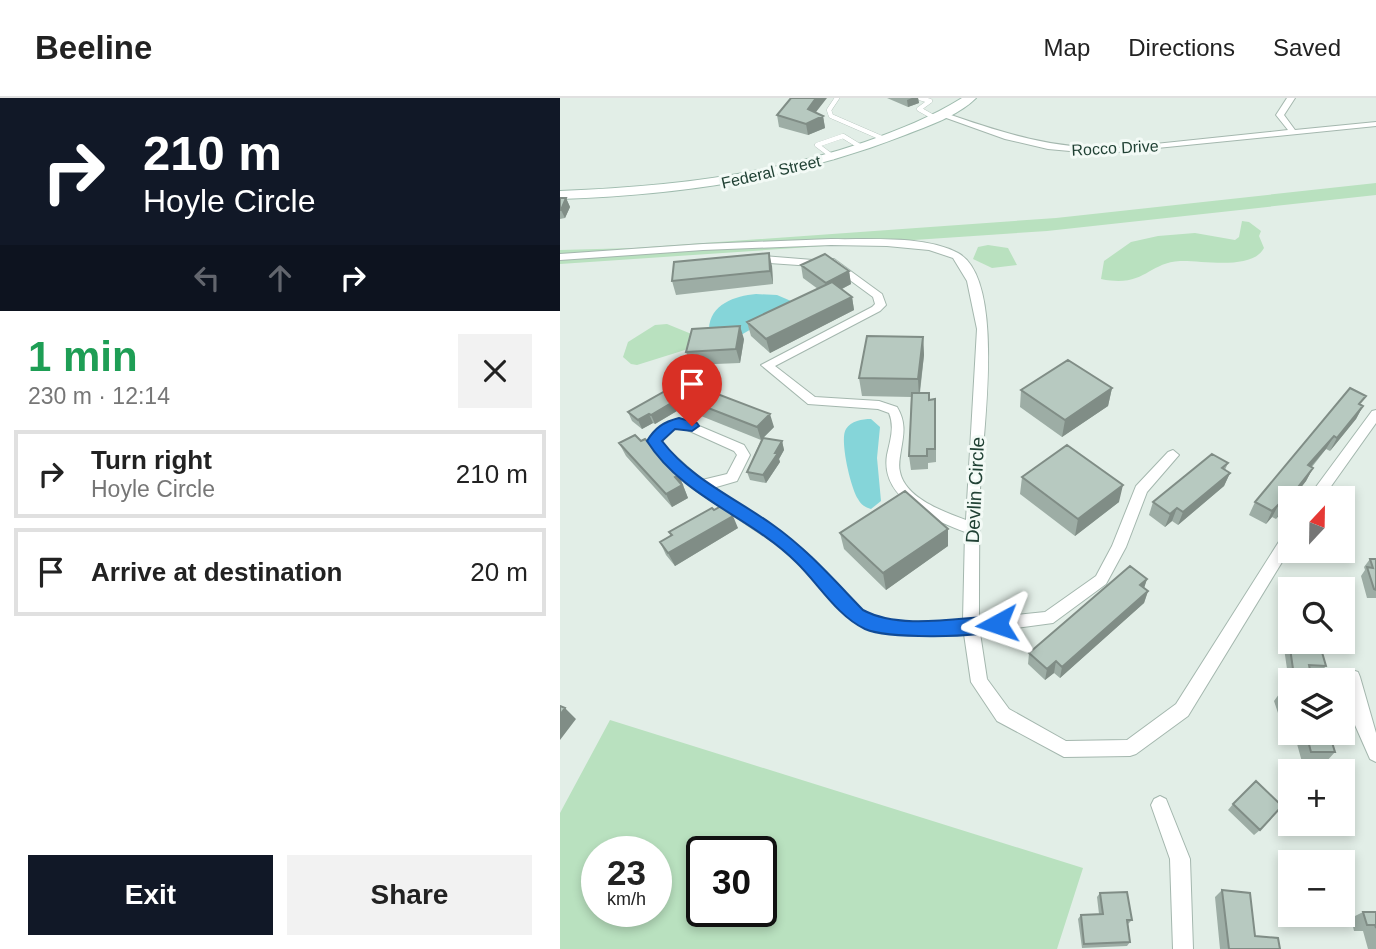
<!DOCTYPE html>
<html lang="en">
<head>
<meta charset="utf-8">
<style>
	:root { --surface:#fff; --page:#f2f2f2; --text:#222; --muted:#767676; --line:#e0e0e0; --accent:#111827 }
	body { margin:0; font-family:Helvetica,sans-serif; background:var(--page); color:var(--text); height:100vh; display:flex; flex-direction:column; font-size:26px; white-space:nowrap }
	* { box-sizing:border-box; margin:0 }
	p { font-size:23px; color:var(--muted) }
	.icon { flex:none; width:38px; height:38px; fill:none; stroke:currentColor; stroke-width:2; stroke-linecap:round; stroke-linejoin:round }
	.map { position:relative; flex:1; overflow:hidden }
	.panel { display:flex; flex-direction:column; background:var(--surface); width:560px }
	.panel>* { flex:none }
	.banner { background:#111827; color:#fff; overflow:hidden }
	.needle { width:46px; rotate:22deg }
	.fabs { position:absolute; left:718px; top:388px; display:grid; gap:14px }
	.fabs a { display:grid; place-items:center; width:77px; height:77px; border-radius:0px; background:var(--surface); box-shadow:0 4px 10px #0003; font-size:35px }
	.speed { position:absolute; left:21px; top:738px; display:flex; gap:14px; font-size:35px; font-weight:700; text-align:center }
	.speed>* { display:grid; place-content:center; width:91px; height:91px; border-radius:50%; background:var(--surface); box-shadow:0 4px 10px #0003; line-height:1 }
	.speed small { font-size:18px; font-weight:400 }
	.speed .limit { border:4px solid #111; border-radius:10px; background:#fff; color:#111 }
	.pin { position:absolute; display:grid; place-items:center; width:60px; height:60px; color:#fff; margin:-72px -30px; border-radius:50% 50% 50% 0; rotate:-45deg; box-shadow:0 0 7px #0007 }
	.pin .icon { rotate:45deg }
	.me { position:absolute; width:77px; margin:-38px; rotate:265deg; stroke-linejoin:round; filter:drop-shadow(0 0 5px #0008) }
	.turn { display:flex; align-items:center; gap:24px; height:147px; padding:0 28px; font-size:32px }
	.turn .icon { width:91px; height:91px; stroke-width:2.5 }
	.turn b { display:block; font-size:49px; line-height:60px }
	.lanes { display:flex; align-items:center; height:66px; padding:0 28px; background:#0003; justify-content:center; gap:35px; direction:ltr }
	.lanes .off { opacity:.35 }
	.round { display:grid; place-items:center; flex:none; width:74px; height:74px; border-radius:0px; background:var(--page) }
	.summary { display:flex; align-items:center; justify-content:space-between; height:119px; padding:0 28px }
	h1 { font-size:42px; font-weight:700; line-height:52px; color:#1e9e55 }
	.cta { display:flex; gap:14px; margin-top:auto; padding:14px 28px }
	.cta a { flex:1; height:80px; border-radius:0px; background:var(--accent); color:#fff; font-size:28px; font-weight:700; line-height:80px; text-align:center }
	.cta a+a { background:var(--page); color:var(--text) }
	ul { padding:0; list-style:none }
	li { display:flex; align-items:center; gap:21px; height:88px; margin:0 14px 10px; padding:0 14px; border:4px solid var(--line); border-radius:0px }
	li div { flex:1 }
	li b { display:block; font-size:26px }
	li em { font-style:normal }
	header { display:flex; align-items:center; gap:42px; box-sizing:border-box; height:98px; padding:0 35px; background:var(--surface); border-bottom:2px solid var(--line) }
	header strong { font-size:33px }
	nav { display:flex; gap:38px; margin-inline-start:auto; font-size:24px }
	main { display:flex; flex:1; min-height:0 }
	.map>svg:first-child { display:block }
	.green { fill:#b9e1bf; fill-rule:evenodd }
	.water { fill:#85d5d9 }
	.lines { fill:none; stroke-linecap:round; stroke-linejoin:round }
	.lane-casing { stroke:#a4b7ae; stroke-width:5 }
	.street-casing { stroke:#a4b7ae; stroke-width:2 }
	.secondary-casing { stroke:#9fbbae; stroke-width:2 }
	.lane { stroke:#fff; stroke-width:4.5 }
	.street { fill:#fff; fill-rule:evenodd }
	.secondary { fill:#fff; fill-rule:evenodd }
	.wall { fill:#9dada5 }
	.shaded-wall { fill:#808d86 }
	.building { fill:#b7c9c0; stroke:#808d86; stroke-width:2 }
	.route { fill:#1a73e8; stroke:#114b97; stroke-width:2 }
	.labels { text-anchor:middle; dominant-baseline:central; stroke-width:6; stroke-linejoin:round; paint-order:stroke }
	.far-street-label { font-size:16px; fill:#204134; stroke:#f3faf6 }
	.street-label { font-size:19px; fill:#204134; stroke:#f3faf6 }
</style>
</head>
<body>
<header>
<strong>Beeline</strong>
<nav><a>Map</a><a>Directions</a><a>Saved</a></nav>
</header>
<main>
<section class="panel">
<div class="banner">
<div class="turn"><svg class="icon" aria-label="right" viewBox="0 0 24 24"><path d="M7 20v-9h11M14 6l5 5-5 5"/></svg><div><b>210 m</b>Hoyle Circle</div></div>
<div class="lanes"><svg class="icon off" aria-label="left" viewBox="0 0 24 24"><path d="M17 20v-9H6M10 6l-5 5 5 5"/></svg><svg class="icon off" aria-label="ahead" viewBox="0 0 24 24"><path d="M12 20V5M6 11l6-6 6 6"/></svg><svg class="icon" aria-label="right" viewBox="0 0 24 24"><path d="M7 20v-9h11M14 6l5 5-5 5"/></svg></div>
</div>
<div class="summary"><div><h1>1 min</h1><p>230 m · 12:14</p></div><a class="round"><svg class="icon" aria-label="close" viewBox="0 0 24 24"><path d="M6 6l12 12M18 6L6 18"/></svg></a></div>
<ul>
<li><svg class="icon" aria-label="right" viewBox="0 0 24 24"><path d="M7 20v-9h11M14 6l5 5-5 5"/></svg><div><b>Turn right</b><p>Hoyle Circle</p></div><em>210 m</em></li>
<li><svg class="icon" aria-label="arrive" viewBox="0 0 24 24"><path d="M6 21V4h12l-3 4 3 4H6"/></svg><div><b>Arrive at destination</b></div><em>20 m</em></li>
</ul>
<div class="cta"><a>Exit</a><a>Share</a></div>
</section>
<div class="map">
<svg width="816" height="851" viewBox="0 0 816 851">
	<rect width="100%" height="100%" fill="#e2eee7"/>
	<path class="green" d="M816 85V97L487 133 0 166V152L74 150 496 120Z
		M682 123 689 124 701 133 699 138 704 150C692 173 641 162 620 163 587 165 585 190 541 181L544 163 571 144 598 138 635 135 675 142 679 139Z
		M428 147 448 150 457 167 432 170 413 161 418 149Z
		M107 226 134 237 125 252 77 267 71 266 63 259 68 244 95 227Z
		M50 622 523 770 497 851H0V715ZM96 754V814H37V754ZM201 754V814H142V754Z"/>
	<path class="water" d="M196 196 217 197 231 203 232 207 181 237 149 231C150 206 175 198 196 196Z
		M311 321 320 329 317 360 321 403 311 411C305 409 301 407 298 401 291 391 279 341 286 331 291 323 302 321 311 321Z"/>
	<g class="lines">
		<defs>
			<path id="lane" d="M277 0 269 12 271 18 324 41
				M360 0 370 3 359 11 375 20
				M273 59 257 47 283 38 301 49"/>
			<path id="street" d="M727 0H735L724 17 735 32 816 24V28L557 54 532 55 488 51 445 41 378 17 385 15C446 36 492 51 557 50L728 32 716 17Z
				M271 141C309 142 364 137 398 155 448 182 421 344 420 393 419 436 419 479 419 521L485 514 536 478 552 448 576 388 608 354 613 352 619 357 587 394 566 449 546 486 493 525 420 535 427 581 449 611 506 643 567 642 616 606 725 434 730 432V451L628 618 576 656 570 658 504 659 437 623 411 584 404 536 347 537 311 532 292 522 236 462 219 448 135 392 91 349 90 339 105 325 125 322 184 347 190 357 177 383 153 390 229 440 246 454 302 512C332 529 371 523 403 522L405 434C372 421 320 401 327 357 330 343 335 329 329 315L318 311 248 306 201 267 312 209 315 206 313 199 268 166 253 168 194 164 189 161 203 158 253 162 274 161 322 196 326 207 320 213 215 268 255 299 319 303 337 309C346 324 344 335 341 352 340 359 338 367 340 374 345 400 384 414 406 422L417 231 407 183 393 160 369 152 327 148 271 147 143 152 0 162V156L143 146ZM115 330H123L174 353 177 357 167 376 142 382 103 347 102 340Z
				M816 312V325L762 401H747L812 313Z
				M792 572 798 574 800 579 816 635V664L810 661 795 627 784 579 786 574Z
				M600 698 606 701 630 761 633 851H613L610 761 591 707 594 701Z"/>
			<path id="secondary" d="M402 0H416C398 18 368 28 345 37 233 81 119 97 0 101V93C105 89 205 78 305 44 338 32 372 19 402 0Z"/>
		</defs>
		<use href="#lane" class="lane-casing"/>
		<use href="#street" class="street-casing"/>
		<use href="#secondary" class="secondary-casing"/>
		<use href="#lane" class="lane"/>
		<use href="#street" class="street"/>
		<use href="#secondary" class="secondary"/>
	</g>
	<path class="wall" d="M327 0H358L359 5 348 9Z
		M217 17 263 18 265 30 248 37 219 29Z
		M0 100H6L10 109 5 120 0 121Z
		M241 167 289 173 291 186 282 191 292 199 294 212 210 255 191 238 187 224 258 191 243 180Z
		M212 168 213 186 116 197 112 183Z
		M363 239 364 257 360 295 370 302 376 315V364L368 365V371L351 372 349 358 351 299 302 298 299 280Z
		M184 241 180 265 131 267 126 254Z
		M552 290 548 308 502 339 460 309 461 292Z
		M118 301 122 310 95 326 93 325 82 331 72 323 68 314Z
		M125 301 214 329 203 340 222 343 224 352 219 361 220 364 206 385 190 382 187 374 201 342 131 314Z
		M801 306 803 308 796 321 770 353 766 351 752 369 753 370 746 383 732 401H730L716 421 712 419 706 426 689 417 695 404Z
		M59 345 119 377 128 400 112 409 66 358Z
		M668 365 665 372 670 375 664 388 618 427 612 423 605 429 589 417 593 404Z
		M462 379 559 404 515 438 460 396Z
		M154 412 178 430 115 468 106 457 100 444 111 438 109 434Z
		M280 435 388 448 326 492 284 451Z
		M810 461H816V500H807L801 478 805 472 804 469Z
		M587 481 584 490 588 493 584 505 500 580 494 575 485 582 468 566 469 555Z
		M730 527V544L769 547 760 549 766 568 760 575 748 574 745 578H728L724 550 728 545 725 534Z
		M722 592H730V620L728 615H718L714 603Z
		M734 635H769L775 654 766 664H742Z
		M673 706 700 732 694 737 668 712Z
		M662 792 695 838 720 851H660L655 799Z
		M540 795 572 822 568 826 570 844 567 848 522 850 518 821 521 817 539 816 537 799Z
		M803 814H816V851H808L803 833H794L791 820Z"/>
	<path class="shaded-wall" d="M256 0H267L249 23 248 11Z
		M352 0H358L359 5 348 9 347 2Z
		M263 18 265 30 248 37 246 26Z
		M6 100 10 109 5 120 1 112Z
		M209 155 212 168 213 186 210 173Z
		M289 173 291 186 268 198 266 185Z
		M292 199 294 212 210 255 206 241Z
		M180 228 184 241 180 265 176 251Z
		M363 239 364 257 359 299 358 281Z
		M552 290 548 308 502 339 505 322Z
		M118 301 122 310 95 326 91 317Z
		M803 308 796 321 770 353 777 340Z
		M89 316 93 325 82 331 78 322Z
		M210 316 214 329 201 342 197 329Z
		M774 338 766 351 741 380 748 367Z
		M222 343 224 352 219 361 220 364 206 385 203 377Z
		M753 370 746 383 732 401H730V404L716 421 723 408Z
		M670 375 664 388 618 427 623 414Z
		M119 377 128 400 112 409 106 396 115 379Z
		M563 387 559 404 515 438 518 421Z
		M719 406 712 419 706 426 712 413Z
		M617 410 612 423 605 429 610 416Z
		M173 418 178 430 115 468 108 455Z
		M388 431V448L326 492 323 475Z
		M587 481 583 493 580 487Z
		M588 493 584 505 500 580 502 569Z
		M757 544H771L769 547 753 550Z
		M496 563 494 575 485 582 487 571Z
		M5 610 16 621 0 642V617Z"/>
	<path class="building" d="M231 0H256L248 11 263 18 246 26 217 17Z
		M0 100H6L1 112H0Z
		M209 155 210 173 112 183 114 164Z
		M265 156 289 173 266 185 241 167Z
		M272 184 292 199 206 241 187 224Z
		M180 228 176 251 126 254 132 231Z
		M307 238 363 239 358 281 299 280Z
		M508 262 552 290 505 322 461 292Z
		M139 289 210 316 197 329 125 301Z
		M790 290 806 298 799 306 803 308 777 340 774 338 748 367 753 370 723 408 719 406 712 413 695 404Z
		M107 292 118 301 91 317 89 316 78 322 68 314Z
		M352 295H369V302L375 301V351H367V358H349Z
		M75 337 81 343 85 341 119 377 115 379 122 387 106 396 59 345Z
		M203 340 222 343 215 355H218L203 377 187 374Z
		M507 347 563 387 518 421 462 379Z
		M652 356 668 365 662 370 670 375 623 414 617 410 610 416 593 404Z
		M345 393 388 431 323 475 280 435Z
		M163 407 173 418 108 455 100 444 112 437 109 434 152 410 154 412Z
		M810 461H816V492L814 491 807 469 813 470Z
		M570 468 587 481 580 487 588 493 502 569 496 563 487 571 469 555Z
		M729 543 730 544H759L766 568 749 567 750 572 733 571Z
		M722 592H730V604H726Z
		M0 608 5 610 0 617Z
		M746 635H769L775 654H751Z
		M696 683 722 708 700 732 673 706Z
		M662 792 690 795 695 838 718 840 720 851H669Z
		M567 794 572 822H567L570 844 524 846 521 817 543 816 540 795Z
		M803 814H816V830L815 827H807Z"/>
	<path class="route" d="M119 320 137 325 139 328 132 333 115 331 102 343C131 381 175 400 213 427 247 451 274 482 303 512 340 532 396 520 437 518L443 521 445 526 443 531C419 540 328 541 305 531 277 518 258 485 236 464 191 419 122 399 87 343 95 330 103 324 119 320Z"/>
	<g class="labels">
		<g class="far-street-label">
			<text transform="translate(555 50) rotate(-3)">Rocco Drive</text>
			<text transform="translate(211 74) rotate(-13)">Federal Street</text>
		</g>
		<g class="street-label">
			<text transform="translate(415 392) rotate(-87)">Devlin Circle</text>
		</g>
	</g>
</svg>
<div class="fabs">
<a><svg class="needle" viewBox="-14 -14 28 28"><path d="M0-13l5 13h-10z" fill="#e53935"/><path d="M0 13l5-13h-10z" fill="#767676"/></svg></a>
<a><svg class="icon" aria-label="search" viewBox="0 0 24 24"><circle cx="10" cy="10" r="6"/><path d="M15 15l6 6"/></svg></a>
<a><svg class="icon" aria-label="layers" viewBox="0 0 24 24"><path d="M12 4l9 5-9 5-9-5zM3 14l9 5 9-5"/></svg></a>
<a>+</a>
<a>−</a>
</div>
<div class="speed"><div>23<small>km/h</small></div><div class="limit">30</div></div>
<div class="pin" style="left:132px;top:328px;background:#d93025"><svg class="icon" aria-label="arrive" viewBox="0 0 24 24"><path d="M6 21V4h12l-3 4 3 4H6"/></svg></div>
<svg class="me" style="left:437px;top:526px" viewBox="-20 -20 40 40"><path d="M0-17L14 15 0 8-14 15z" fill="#1a73e8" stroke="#fff" stroke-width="4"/></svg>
</div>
</main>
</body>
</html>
